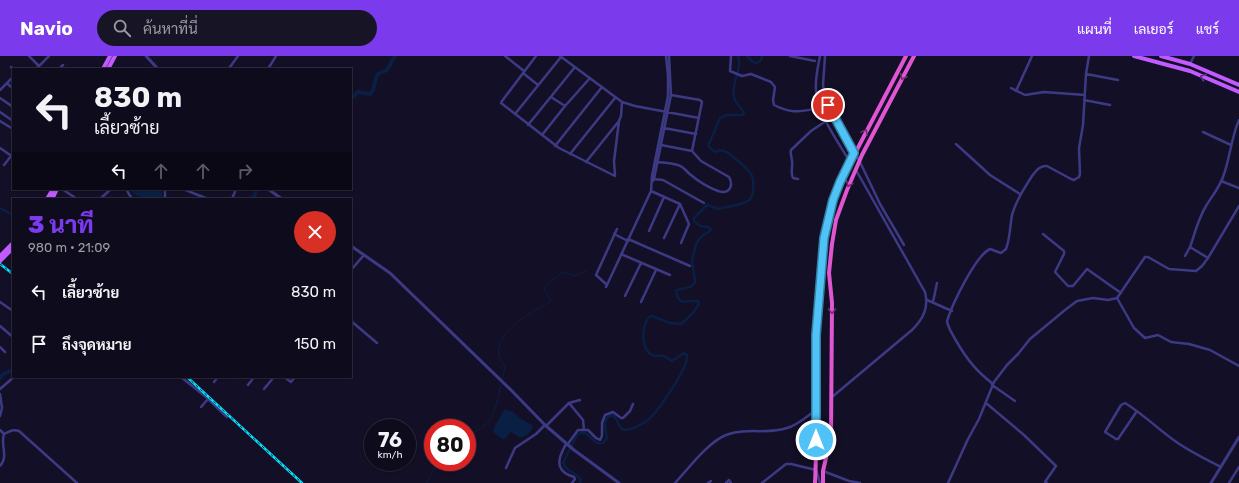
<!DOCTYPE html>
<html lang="th">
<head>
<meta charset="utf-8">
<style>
	:root { --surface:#0e0b1c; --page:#171425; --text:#f1f3f6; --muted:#9b9ba3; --line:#2e2b3b; --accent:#7c3aed }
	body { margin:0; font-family:Rubik,Sarabun,sans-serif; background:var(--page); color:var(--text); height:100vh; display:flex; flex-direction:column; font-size:15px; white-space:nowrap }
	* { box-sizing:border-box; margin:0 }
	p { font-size:13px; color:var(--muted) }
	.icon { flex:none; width:22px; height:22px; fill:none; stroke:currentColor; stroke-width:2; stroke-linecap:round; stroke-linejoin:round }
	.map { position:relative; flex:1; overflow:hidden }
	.details { position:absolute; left:12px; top:142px; width:340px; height:180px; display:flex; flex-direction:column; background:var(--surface); border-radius:0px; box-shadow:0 1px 3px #0004,0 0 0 1px var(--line) }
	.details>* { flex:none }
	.hud { position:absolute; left:12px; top:12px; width:340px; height:122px; border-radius:0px; box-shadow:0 1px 3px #0004,0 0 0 1px var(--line); background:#0e0b1c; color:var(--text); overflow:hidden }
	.speed { position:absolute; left:364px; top:363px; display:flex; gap:8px; font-size:20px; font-weight:700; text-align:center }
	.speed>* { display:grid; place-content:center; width:52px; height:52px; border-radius:50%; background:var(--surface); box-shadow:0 1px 3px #0004,0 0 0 1px var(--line); line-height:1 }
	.speed small { font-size:10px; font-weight:400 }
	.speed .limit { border:6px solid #d22; background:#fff; color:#111 }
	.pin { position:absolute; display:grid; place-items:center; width:34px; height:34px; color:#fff; margin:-17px; border:2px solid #fff; border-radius:50%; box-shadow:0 1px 4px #0007 }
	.me { position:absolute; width:44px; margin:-22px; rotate:0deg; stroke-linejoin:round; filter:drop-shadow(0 0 3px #0008) }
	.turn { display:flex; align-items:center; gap:14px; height:84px; padding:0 16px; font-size:18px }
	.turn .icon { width:52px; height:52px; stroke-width:2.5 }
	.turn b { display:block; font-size:28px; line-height:34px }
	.lanes { display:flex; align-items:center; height:38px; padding:0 16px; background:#0003; justify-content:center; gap:20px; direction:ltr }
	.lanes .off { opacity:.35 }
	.round { display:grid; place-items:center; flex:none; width:42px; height:42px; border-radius:21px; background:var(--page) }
	.headline { display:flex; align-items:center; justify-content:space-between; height:68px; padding:0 16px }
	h1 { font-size:24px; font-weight:800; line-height:30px; color:var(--accent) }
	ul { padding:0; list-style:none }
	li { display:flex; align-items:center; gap:12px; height:52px; padding:0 16px }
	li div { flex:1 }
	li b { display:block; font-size:15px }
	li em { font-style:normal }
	header { display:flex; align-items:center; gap:24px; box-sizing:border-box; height:56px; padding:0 20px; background:var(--accent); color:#fff }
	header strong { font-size:19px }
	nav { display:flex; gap:22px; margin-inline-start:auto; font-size:14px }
	.search { width:280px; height:36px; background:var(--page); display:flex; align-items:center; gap:10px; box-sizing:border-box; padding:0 14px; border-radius:22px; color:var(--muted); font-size:15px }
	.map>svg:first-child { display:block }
	.water { fill:#0a1f44 }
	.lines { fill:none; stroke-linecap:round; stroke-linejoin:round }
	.stream { stroke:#0a1f44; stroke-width:1 }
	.canal { stroke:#0a1f44; stroke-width:2.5 }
	.river { stroke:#0a1f44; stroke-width:4 }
	.minor { stroke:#3d3a85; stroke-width:2.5 }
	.tertiary { stroke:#3d3a85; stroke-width:3 }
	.primary { stroke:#c25bff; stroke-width:4 }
	.trunk { stroke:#e055d1; stroke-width:4 }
	.rail-casing { stroke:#00e5ff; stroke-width:2.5 }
	.rail { stroke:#130f26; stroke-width:1; stroke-dasharray:3; stroke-linecap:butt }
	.oneway { stroke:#6f2e73 }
	.oneway2 { stroke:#623188 }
	.route-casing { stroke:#337fa1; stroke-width:10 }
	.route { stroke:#4fc3f7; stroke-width:7 }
</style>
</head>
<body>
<header>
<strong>Navio</strong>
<div class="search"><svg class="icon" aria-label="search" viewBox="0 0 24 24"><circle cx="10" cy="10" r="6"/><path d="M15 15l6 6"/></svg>ค้นหาที่นี่</div>
<nav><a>แผนที่</a><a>เลเยอร์</a><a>แชร์</a></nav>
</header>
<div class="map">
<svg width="1239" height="427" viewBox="0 0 1239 427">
	<rect width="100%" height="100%" fill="#130f26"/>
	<path class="water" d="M131 133H162V143H146L133 138Z
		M505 353 513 356 518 361 532 369 533 372 527 379 520 382 511 376 504 384 494 377 493 375C494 370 502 358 505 353Z"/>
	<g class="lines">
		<path class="stream" d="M502 324 505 311C503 308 500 303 499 300 494 275 534 255 551 245L544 232 562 216 574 220 586 215
			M467 382C473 377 479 373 485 369 496 360 498 340 501 328
			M427 427 429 422 438 406"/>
		<path class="canal" d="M747 0 753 6 757 7 761 4 762 0
			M0 152 13 159
			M580 427 581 424C576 416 566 416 563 407L577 379 581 377H585L597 387H603L607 382C606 373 601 363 612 359 619 362 617 373 625 374 631 374 643 368 648 364 658 355 689 311 687 299L684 297 672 305C669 304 667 301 664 300 660 299 656 301 652 299 640 292 642 270 649 261L652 260 670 267 681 268 693 257 699 248 698 245C687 244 679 251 676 235 682 230 692 235 695 225L692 205 696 188 701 181 711 174 708 171C702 171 698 170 694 165V162L707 149 719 153 722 152C730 150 746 149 751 142 754 137 754 125 752 120 750 114 730 97 724 95 721 94 717 95 715 96L709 91V88L720 62 727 59H743L744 57C742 52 737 49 735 44 729 30 743 14 738 0"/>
		<path class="river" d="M351 43 358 36 370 38 373 34 376 22 378 18 387 14 395 0
			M253 143 257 133
			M0 322 3 318 13 314"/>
		<path class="minor" d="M29 0 39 10
			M505 0 524 15
			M536 0 502 45 501 47 559 92 615 120 614 105 619 65 621 60 622 46
			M560 0 622 46 635 50 699 62
			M731 0 730 15 742 20 751 18 771 26 775 31 773 44 774 49C794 59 800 55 821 52
			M790 0 815 5
			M820 0C818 11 815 22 816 34 818 59 837 84 850 106
			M825 0 823 29 825 42 860 106 880 148 904 189
			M1190 8 1194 0
			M11 11 13 13
			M36 13 49 0
			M59 13 63 9
			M231 13 230 11 238 0
			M268 13 276 0
			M523 17 538 29
			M1086 18 1118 24
			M7 27 13 33
			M1011 32 1025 39 1044 36 1085 39
			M0 34 13 21
			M1016 35 1032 0
			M671 39 700 44 702 46 692 95
			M551 41 565 50
			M0 42 13 51
			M1084 44 1110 49
			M0 56 13 65
			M515 58 561 1
			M0 65 13 73
			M528 69 575 11
			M664 72 696 78
			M1203 76 1231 89
			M542 79 565 50 590 22
			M956 88 990 119 1020 138
			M555 90 602 31
			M0 92 13 101
			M570 98 615 42
			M586 106 619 65
			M657 106C665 107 676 107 682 111 685 113 688 117 691 119 698 125 710 132 718 135 729 139 734 130 729 121L701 105 692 95 661 89
			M4 109 11 100
			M653 123 663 124 704 147
			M798 123 793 122C790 115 793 112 792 105 792 101 790 99 791 94L811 75 826 65
			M653 125 654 123 671 39 669 0
			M1221 125 1239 132
			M62 133 77 143
			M126 133 132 143
			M165 133V143
			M183 133 208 143
			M651 135 680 148 689 168 681 187
			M100 143 111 133
			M232 143 236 133
			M649 175 664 141
			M614 178 628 185
			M1043 178 1064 195V198L1055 216 1068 230H1073L1087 213 1121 237
			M664 182 680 148
			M628 183 690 210
			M621 198 670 219
			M1185 200 1190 191
			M1208 202 1190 191C1195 177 1198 163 1206 150 1212 140 1219 132 1223 121 1230 103 1231 82 1239 64
			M351 214 364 199
			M607 229 596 219 617 173
			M606 231 651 135 652 120 668 40V20L666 0
			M625 240 641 207
			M1117 242 1134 272 1145 282 1158 279 1171 286 1189 288 1210 294 1239 310
			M927 244 952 255
			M0 246 13 255
			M641 246 656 214
			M933 246 937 227
			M351 265 377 287
			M0 270 13 281
			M0 291 5 296
			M181 321 206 341 227 361
			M284 321 291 326 295 321
			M235 322 236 321
			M214 326 218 321
			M993 328C975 314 966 302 955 283 952 277 948 272 947 265 952 249 975 200 990 193L1001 197 1006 193C1010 183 1010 170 1012 159 1016 144 1024 133 1032 120 1036 115 1040 109 1047 110L1071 123 1074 124 1079 121 1080 118 1079 92 1083 69 1086 18 1089 0
			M248 329 254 321
			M992 329 1015 345
			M0 333 14 321
			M264 333 274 321
			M0 338 2 352 0 360
			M832 341 912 274C923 263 929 252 925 236L856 114
			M569 347 583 364 584 374
			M986 347 1024 379 1056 410 1045 426 1047 427
			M201 351 208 343
			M1137 355 1118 383H1116L1105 376 1121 349 1125 347C1143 358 1158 373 1175 385 1189 395 1205 403 1221 411
			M546 370 569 347 580 344
			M0 374 4 378C10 375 13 373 19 375L77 427
			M566 388C562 396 555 407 563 415 565 418 571 420 574 421L575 423 572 427
			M567 389 578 374H588L596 382 600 384 602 380V367L605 359 613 356 621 362H623L630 355 633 348
			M0 410C9 400 0 389 4 378
			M506 412 515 392 536 378 545 369
			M823 415 849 425 860 427
			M675 427C689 412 707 387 726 379 746 371 768 379 787 372 798 369 807 360 816 354
			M708 427 711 425
			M726 427 729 424 731 427
			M762 427 786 408H791L816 414 820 427
			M948 427 968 383 979 363 994 326 1007 309 1018 298 1030 283 1065 254 1077 245 1093 242 1108 244 1117 242 1145 201H1148L1169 213 1196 215 1202 210 1208 202 1239 150
			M1229 427 1239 411"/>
		<path class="tertiary" d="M146 0 158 13
			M268 133 282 143
			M351 190 390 217 512 335 545 369 574 394 619 427
			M1211 427 1239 381"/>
		<path class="primary" d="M1134 0 1190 15 1239 36
			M1161 0 1190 8 1239 29
			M103 13 110 0
			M108 13 115 0
			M47 143 53 133
			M52 143 57 133
			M0 200 13 187
			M0 205 13 192"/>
		<path class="trunk" d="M815 427C818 366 815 305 818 245 821 204 824 164 840 126L906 0
			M823 427V415L831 380 832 247 829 217 832 188 836 164 847 134 862 99 914 0"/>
		<defs>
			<path id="rail" d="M0 208 13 218
				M187 321 302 427"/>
		</defs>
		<use href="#rail" class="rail-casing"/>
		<use href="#rail" class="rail"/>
	</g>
	<defs><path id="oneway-chevron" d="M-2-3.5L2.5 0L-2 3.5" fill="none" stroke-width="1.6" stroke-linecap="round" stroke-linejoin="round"/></defs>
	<g class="oneway">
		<use href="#oneway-chevron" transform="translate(903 21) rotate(117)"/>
		<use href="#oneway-chevron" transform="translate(865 76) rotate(-62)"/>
		<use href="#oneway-chevron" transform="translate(849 128) rotate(114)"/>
		<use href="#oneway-chevron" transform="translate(832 255) rotate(90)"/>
	</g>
	<use class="oneway2" href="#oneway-chevron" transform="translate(1203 21) rotate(-157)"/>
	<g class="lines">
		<defs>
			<path id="route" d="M816 384V279L824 182 833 144 840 126 854 97 828 49"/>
		</defs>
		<use href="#route" class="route-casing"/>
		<use href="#route" class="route"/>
	</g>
</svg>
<div class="speed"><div>76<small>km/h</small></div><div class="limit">80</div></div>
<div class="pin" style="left:828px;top:49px;background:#d93025"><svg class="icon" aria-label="arrive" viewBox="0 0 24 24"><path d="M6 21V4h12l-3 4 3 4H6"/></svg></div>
<svg class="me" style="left:816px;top:384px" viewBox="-20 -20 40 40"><circle r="17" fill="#4fc3f7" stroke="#fff" stroke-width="3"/><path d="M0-11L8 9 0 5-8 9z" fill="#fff"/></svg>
<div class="hud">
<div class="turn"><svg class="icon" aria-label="left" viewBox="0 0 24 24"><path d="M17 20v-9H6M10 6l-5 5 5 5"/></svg><div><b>830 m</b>เลี้ยวซ้าย</div></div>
<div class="lanes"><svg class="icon" aria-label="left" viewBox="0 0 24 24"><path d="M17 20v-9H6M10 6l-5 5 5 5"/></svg><svg class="icon off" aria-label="ahead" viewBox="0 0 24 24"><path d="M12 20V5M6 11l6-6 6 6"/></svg><svg class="icon off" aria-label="ahead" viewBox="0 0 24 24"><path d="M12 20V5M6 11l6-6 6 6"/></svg><svg class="icon off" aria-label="right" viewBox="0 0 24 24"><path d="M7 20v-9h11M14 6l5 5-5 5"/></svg></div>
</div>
<section class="details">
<div class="headline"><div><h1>3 นาที</h1><p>980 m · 21:09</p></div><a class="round" style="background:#d93025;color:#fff"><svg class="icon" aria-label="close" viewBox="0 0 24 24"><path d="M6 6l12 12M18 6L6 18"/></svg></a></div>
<ul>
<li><svg class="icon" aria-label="left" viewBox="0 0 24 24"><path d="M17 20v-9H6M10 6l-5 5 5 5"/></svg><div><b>เลี้ยวซ้าย</b></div><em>830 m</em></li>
<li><svg class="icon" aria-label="arrive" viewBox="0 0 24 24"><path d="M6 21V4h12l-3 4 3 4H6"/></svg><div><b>ถึงจุดหมาย</b></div><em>150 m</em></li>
</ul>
</section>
</div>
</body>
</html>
